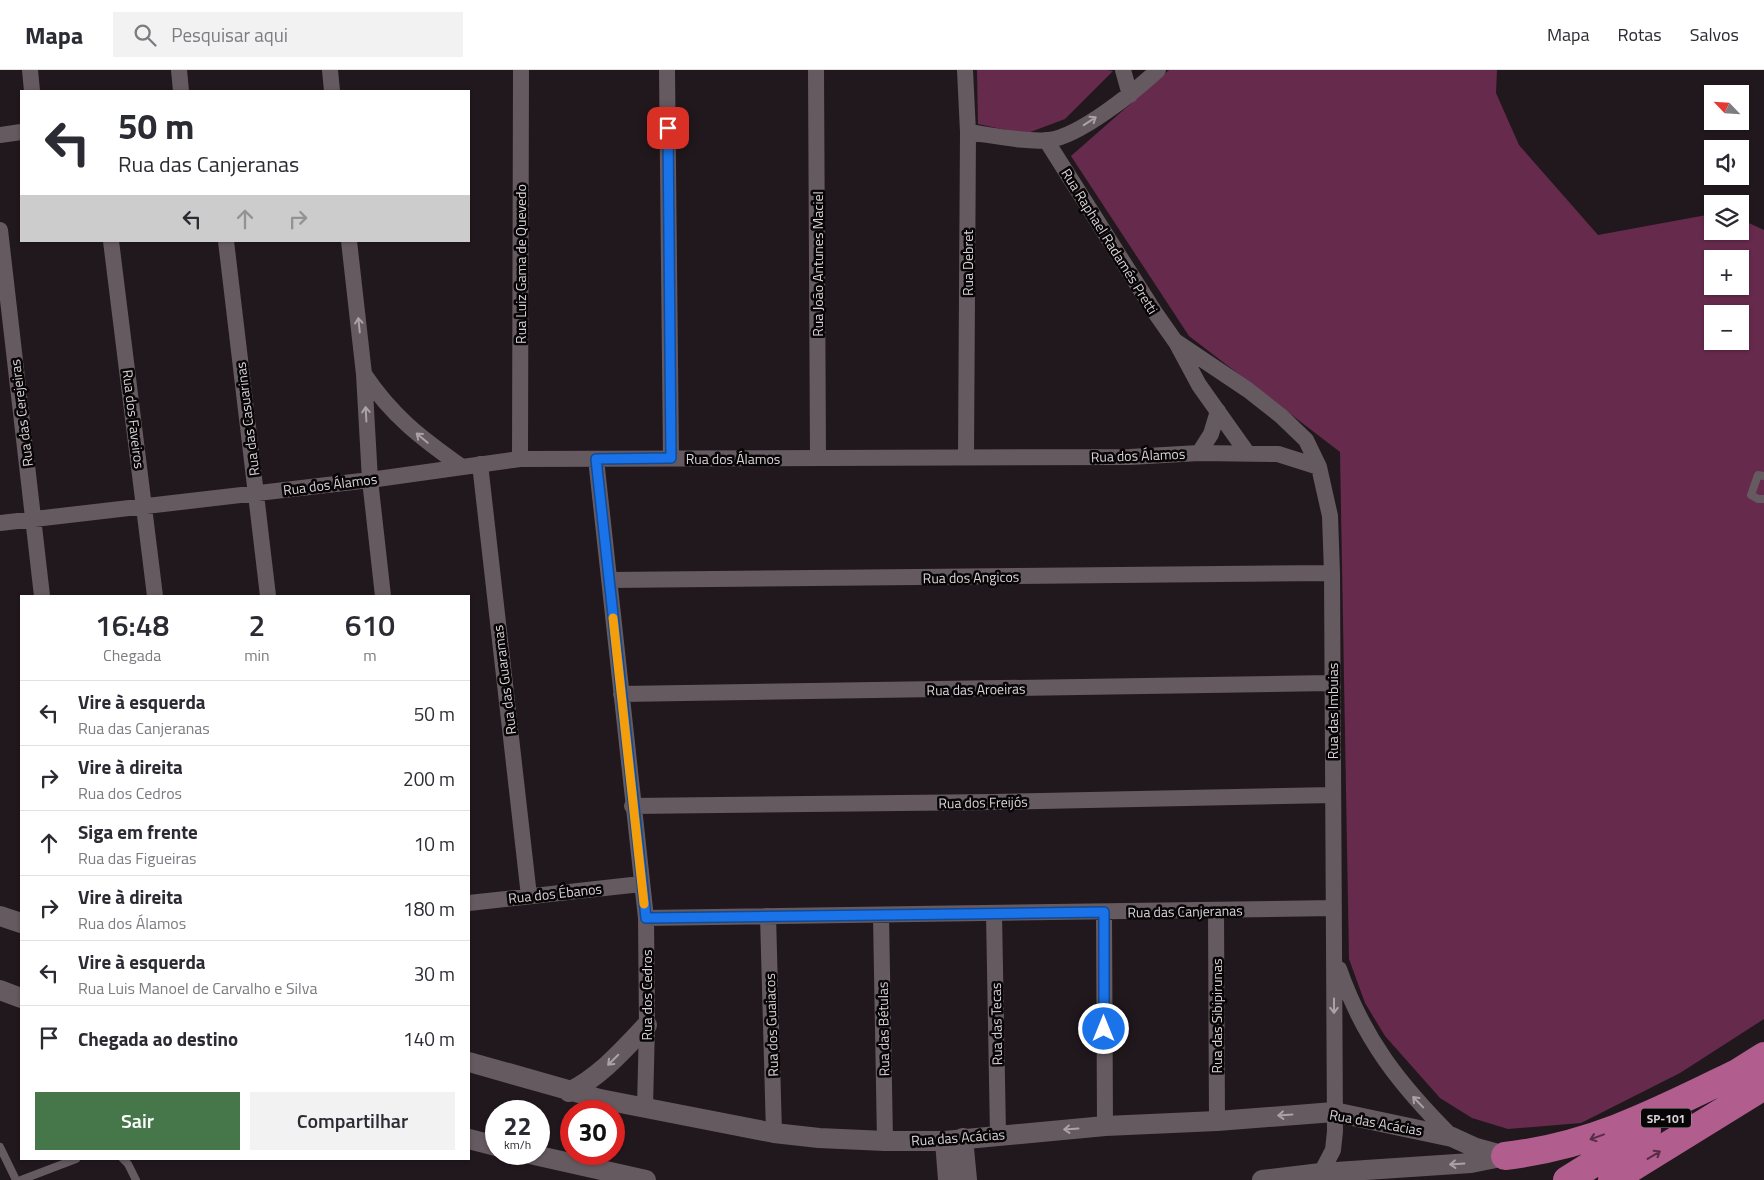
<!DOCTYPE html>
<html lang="pt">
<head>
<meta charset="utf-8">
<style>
	:root { --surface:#fff; --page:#f2f2f3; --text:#2b2b33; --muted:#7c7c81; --line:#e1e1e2; --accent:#46774a }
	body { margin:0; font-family:"Titillium Web",sans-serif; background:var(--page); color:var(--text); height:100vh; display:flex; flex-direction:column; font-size:19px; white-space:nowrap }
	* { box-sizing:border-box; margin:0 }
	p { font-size:16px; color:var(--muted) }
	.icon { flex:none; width:28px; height:28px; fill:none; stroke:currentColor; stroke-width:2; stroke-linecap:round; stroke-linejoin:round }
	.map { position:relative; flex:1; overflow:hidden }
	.sheet { position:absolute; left:20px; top:525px; width:450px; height:565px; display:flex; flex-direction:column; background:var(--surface); border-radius:0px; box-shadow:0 1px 4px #0004 }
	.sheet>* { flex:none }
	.top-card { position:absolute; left:20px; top:20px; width:450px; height:152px; border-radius:0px; box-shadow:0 1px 4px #0004; background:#fff; color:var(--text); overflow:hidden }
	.needle { width:32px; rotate:295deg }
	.buttons { position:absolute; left:1704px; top:15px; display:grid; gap:10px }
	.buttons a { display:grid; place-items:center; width:45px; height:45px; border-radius:0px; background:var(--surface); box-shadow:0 1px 4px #0004; font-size:25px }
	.speed { position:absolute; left:485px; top:1030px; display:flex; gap:10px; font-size:25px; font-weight:700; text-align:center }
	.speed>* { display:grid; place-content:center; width:65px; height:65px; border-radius:50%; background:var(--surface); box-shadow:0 1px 4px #0004; line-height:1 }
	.speed small { font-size:12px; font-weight:400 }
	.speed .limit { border:8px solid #d22; background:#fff; color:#111 }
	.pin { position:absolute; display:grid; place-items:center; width:42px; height:42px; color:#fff; margin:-21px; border-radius:10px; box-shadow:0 2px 8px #0006 }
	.me { position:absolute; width:55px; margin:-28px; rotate:0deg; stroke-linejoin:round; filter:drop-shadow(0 0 4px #0008) }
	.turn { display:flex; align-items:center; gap:18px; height:105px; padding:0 15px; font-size:22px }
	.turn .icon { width:65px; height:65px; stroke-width:2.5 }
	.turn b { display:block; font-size:35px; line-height:42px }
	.lanes { display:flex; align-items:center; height:48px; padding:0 15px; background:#0003; justify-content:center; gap:25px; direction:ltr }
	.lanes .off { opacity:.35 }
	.eta { display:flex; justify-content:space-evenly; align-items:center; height:85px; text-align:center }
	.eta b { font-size:30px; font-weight:600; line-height:35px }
	.button { display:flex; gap:10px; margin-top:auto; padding:10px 15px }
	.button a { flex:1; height:58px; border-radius:0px; background:var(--accent); color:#fff; font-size:20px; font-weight:600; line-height:58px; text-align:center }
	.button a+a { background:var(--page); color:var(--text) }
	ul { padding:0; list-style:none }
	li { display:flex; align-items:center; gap:15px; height:65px; padding:0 15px; border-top:1px solid var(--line) }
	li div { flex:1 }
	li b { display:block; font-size:19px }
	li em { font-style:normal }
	header { display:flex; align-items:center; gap:30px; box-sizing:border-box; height:70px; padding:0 25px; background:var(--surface); border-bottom:1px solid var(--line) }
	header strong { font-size:24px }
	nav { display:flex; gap:28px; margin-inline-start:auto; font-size:18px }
	.search { width:350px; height:45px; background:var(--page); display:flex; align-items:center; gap:12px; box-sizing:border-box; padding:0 18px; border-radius:0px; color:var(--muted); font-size:19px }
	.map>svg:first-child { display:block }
	.green { fill:#662a4d; fill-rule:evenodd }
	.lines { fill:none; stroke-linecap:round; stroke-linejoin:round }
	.service { stroke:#655a60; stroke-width:8 }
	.minor { stroke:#655a60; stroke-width:16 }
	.tertiary { stroke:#655a60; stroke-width:20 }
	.trunk { stroke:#b15d8e; stroke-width:28 }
	.oneway { stroke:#aba2a6 }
	.oneway2 { stroke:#542d44 }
	.route-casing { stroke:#114b97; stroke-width:12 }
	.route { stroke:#1a73e8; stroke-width:9 }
	.slow { stroke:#f59e0b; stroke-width:9 }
	.labels { text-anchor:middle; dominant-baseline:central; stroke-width:5; stroke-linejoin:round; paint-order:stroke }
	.shield { fill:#080507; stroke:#9a9497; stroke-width:1 }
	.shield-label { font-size:12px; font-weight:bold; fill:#d9d2d5 }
	.street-label { font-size:14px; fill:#d9d2d5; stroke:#080507 }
</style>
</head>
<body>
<header>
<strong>Mapa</strong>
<div class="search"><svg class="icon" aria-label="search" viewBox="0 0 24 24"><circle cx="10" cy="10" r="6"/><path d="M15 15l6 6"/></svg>Pesquisar aqui</div>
<nav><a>Mapa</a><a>Rotas</a><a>Salvos</a></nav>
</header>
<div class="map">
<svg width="1764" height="1110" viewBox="0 0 1764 1110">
	<rect width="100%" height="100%" fill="#21181d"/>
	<path class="green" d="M977 0H1108L1113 1 1065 49 1025 64 978 54Z
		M1169 0H1497L1496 23 1519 75 1598 165 1712 144V161H1740V149L1764 160V949L1680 1003 1581 1053 1508 1059 1472 1048 1440 1028 1385 966 1365 933 1349 889 1340 382 1189 266 1071 86ZM1712 189H1740V216H1712ZM1712 244H1740V271H1712Z"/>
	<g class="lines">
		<path class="service" d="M1764 406 1758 405 1751 425 1758 429H1764
			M0 1077 16 1110
			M123 1089 128 1094 136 1110
			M21 1110 76 1089"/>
		<path class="minor" d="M30 0 32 21
			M179 0 181 21
			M330 0 332 21
			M667 0 671 388
			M816 0 818 388
			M965 0 968 62 966 386
			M1123 0 1130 25
			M968 62C991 65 1028 73 1049 70 1080 66 1134 22 1158 0
			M0 65 21 62
			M1046 70 1154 241 1175 271 1248 320 1281 346 1306 370 1319 397 1330 446 1332 503 1335 1061 1333 1080 1321 1103
			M0 160 42 526
			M111 171 155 526
			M226 171 268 526
			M349 171 364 304 370 410 383 526
			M1177 274 1199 315 1248 384
			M364 304C392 346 421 368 462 397
			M1199 383 1211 364 1218 341
			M520 389 521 0
			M596 389 646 848 647 955 645 1037
			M480 394 529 826
			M0 453 370 410 520 389 1130 387 1199 383 1278 384 1319 397
			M609 510 1332 503
			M621 624 1331 613
			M632 736 993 732 1333 725
			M469 833 641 814
			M1216 840 1217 1051
			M1104 842 1105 1056
			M994 843 998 1065
			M768 846 774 1063
			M881 846 885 1071
			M646 848 1334 838
			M1339 899C1364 970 1400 1015 1452 1067"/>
		<path class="tertiary" d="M0 846 21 853
			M0 920 21 928
			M469 992 600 1029 774 1063 819 1068 885 1071H945L1105 1056 1217 1051 1334 1042 1452 1067 1476 1078 1505 1086
			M569 1022C601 1006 623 980 647 955
			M963 1068 967 1110
			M469 1069 496 1076
			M945 1071 948 1110
			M530 1084 646 1110
			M1262 1110 1321 1103 1471 1093 1501 1087"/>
		<path class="trunk" d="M1721 1013 1764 986
			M1505 1086C1593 1076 1659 1041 1737 1003
			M1567 1110 1647 1060
			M1612 1110 1764 1016"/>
	</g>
	<defs><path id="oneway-shaft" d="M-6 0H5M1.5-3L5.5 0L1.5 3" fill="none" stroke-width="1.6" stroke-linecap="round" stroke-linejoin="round" transform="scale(1.25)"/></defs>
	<g class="oneway">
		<use href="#oneway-shaft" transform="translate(1090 51) rotate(-33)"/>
		<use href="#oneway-shaft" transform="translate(359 255) rotate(-96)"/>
		<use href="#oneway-shaft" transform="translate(366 344) rotate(-93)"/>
		<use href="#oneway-shaft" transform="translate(422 368) rotate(-140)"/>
		<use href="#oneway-shaft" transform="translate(1334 936) rotate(90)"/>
		<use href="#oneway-shaft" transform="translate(613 990) rotate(135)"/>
		<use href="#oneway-shaft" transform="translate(1418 1032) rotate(-134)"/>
		<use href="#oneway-shaft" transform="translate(1285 1045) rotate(176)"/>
		<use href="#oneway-shaft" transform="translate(1071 1059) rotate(176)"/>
		<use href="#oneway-shaft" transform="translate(1457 1094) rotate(176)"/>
	</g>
	<g class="oneway2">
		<use href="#oneway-shaft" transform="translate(1597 1067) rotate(160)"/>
		<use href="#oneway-shaft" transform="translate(1654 1085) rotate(-31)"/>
	</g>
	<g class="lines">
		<defs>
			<path id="route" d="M668 58 671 388 596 389 646 848 1104 842V959"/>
		</defs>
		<use href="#route" class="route-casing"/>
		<use href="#route" class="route"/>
		<path class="slow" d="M613 548 644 834"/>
	</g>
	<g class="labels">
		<rect class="shield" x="1641" y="1038.5" width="50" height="19" rx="4"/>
		<g class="shield-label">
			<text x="1666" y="1048">SP-101</text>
		</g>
		<g class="street-label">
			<text transform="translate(1110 171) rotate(58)">Rua Raphael Radamés Pretti</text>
			<text transform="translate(967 193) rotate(-90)">Rua Debret</text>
			<text transform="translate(520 194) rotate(-90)">Rua Luiz Gama de Quevedo</text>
			<text transform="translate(817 194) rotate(-90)">Rua João Antunes Maciel</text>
			<text transform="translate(21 343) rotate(-97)">Rua das Cerejeiras</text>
			<text transform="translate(134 349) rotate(83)">Rua dos Faveiros</text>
			<text transform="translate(247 349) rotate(-97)">Rua das Casuarinas</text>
			<text transform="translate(1138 385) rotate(-2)">Rua dos Álamos</text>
			<text x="733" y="388">Rua dos Álamos</text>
			<text transform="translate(330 414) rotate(-7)">Rua dos Álamos</text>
			<text transform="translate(971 507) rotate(-1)">Rua dos Angicos</text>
			<text transform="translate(504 610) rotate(-97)">Rua das Guaramas</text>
			<text transform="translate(976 619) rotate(-1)">Rua das Aroeiras</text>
			<text transform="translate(1332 641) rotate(-90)">Rua das Imbuias</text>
			<text transform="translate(983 732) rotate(-1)">Rua dos Freijós</text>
			<text transform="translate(555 823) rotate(-6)">Rua dos Ébanos</text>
			<text transform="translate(1185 841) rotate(-1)">Rua das Canjeranas</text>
			<text transform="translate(646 925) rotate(-90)">Rua dos Cedros</text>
			<text transform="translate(1216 946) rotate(-90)">Rua das Sibipirunas</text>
			<text transform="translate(996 954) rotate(-91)">Rua das Tecas</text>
			<text transform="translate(771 955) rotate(-92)">Rua dos Guaiacos</text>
			<text transform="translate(883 959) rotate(-91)">Rua das Bétulas</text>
			<text transform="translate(1376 1052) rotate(10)">Rua das Acácias</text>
			<text transform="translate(958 1067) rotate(-4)">Rua das Acácias</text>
		</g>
	</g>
</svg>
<div class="buttons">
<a><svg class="needle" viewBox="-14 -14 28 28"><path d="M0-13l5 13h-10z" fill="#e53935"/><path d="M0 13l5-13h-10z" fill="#7c7c81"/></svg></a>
<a><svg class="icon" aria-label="sound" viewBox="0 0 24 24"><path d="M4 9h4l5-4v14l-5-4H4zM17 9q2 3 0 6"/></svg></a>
<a><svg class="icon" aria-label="layers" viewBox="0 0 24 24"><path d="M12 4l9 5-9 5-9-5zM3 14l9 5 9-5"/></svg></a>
<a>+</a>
<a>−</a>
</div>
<div class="speed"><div>22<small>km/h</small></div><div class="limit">30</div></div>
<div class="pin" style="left:668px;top:58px;background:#d93025"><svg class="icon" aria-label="arrive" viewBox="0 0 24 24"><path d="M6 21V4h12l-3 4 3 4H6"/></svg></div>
<svg class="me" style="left:1104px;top:959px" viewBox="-20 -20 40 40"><circle r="17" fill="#1a73e8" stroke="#fff" stroke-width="3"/><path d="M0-11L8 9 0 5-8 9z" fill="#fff"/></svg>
<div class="top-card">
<div class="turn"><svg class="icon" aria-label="left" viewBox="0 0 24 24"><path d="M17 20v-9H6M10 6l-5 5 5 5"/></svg><div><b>50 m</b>Rua das Canjeranas</div></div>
<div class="lanes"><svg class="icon" aria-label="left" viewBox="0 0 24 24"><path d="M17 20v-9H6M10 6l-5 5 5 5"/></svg><svg class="icon off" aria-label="ahead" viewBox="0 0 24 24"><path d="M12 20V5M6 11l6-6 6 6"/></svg><svg class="icon off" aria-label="right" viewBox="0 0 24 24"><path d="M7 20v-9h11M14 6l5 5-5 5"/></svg></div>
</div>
<section class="sheet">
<div class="eta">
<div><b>16:48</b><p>Chegada</p></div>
<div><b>2</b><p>min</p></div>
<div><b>610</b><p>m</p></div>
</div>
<ul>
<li><svg class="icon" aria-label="left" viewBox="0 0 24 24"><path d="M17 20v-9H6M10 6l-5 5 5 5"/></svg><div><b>Vire à esquerda</b><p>Rua das Canjeranas</p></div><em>50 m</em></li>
<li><svg class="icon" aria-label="right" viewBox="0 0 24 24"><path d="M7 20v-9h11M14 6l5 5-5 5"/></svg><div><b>Vire à direita</b><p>Rua dos Cedros</p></div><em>200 m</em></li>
<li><svg class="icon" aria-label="ahead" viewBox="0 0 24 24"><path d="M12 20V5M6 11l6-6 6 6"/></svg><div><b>Siga em frente</b><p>Rua das Figueiras</p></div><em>10 m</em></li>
<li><svg class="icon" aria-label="right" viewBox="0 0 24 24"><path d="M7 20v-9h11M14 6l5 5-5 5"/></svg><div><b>Vire à direita</b><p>Rua dos Álamos</p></div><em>180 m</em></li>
<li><svg class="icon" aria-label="left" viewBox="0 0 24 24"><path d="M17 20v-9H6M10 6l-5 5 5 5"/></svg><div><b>Vire à esquerda</b><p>Rua Luis Manoel de Carvalho e Silva</p></div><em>30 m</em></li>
<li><svg class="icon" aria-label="arrive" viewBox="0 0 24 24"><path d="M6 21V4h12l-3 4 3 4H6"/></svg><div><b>Chegada ao destino</b></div><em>140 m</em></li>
</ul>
<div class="button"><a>Sair</a><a>Compartilhar</a></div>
</section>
</div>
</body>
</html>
